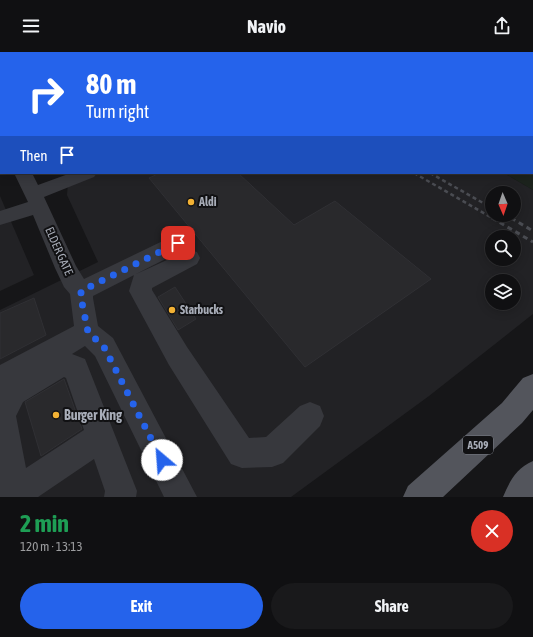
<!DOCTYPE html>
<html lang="en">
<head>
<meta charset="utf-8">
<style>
	:root { --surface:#101012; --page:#19191b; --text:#f1f3f6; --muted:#9c9d9f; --line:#303032; --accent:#2563eb }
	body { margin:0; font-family:"Asap Condensed",sans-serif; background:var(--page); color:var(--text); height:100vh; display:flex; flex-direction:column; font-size:15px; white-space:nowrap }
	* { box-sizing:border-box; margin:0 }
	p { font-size:13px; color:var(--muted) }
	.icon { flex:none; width:22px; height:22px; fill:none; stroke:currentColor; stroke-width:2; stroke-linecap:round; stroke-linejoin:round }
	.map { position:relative; height:445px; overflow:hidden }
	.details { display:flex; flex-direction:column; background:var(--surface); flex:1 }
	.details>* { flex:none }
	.top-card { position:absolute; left:0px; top:0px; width:533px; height:122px; box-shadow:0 2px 10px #0003,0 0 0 1px var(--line); background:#2563eb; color:#fff; overflow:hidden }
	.needle { width:26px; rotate:178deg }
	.tools { position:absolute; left:485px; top:134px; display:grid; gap:8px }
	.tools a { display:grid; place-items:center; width:36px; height:36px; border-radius:50%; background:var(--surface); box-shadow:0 2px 10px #0003,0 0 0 1px var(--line); font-size:20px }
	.pin { position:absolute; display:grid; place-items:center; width:34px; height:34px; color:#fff; margin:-17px; border-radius:8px; box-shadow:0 2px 6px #0006 }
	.me { position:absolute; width:44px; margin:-22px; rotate:333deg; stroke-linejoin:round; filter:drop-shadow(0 0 3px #0008) }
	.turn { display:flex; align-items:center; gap:14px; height:84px; padding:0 20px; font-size:18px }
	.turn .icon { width:52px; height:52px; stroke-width:2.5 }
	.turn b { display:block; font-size:28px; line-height:34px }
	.then { display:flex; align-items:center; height:38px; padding:0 20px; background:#0003; gap:8px; font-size:15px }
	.round { display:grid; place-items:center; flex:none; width:42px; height:42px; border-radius:21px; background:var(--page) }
	.overview { display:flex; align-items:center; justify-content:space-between; height:68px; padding:0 20px }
	h1 { font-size:24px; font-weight:700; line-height:30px; color:#1e9e55 }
	.button { display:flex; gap:8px; margin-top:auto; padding:8px 20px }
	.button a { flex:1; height:46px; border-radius:24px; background:var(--accent); color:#fff; font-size:16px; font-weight:700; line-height:46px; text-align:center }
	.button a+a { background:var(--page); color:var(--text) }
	header { display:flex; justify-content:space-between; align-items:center; height:52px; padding:0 20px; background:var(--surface); font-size:18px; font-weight:700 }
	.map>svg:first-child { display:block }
	.built { fill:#222225; fill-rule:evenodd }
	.green { fill:#1c231d }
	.building { fill:#29292c; stroke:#303034 }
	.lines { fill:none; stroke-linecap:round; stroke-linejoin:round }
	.minor { fill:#37383d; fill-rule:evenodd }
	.major { fill:#53555c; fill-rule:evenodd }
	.highway { fill:#63666e; fill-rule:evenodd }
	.rail-far2 { stroke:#4a4c52; stroke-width:2; stroke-dasharray:3 2.5; stroke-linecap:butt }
	.rail-far1 { stroke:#4a4c52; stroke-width:2.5; stroke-dasharray:4 3; stroke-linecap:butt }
	.rail { stroke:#4a4c52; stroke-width:3; stroke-dasharray:5 4; stroke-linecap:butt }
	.route { stroke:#2563eb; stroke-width:7; stroke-dasharray:0 12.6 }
	.poi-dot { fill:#f2b134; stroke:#111113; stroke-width:1.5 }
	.labels { text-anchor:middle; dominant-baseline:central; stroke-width:4; stroke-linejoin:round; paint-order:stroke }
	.shield { fill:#111113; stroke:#7b7e86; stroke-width:1 }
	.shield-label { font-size:11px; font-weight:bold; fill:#a8adb8 }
	.poi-label { font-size:12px; font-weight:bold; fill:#a8adb8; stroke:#111113; text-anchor:start }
	.street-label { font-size:12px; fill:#a8adb8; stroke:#111113 }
	.near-poi-label { font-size:14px; font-weight:bold; fill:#a8adb8; stroke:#111113; text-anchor:start }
</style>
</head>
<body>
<header><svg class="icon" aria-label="menu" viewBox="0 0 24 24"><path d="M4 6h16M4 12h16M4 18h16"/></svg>Navio<svg class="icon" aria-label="share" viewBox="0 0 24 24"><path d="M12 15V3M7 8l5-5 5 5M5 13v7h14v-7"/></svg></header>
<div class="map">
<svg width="533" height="445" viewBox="0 0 533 445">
	<rect width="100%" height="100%" fill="#161618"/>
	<path class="built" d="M69 121H504L533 138V262L429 344 291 445H0V258L98 210 67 143ZM492 141H514V163H492ZM492 185H514V207H492ZM492 229H514V251H492Z
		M0 144 34 223 0 239Z"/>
	<path class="green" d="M532 65 533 66V138L504 121H532Z"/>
	<path class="building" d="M160 121H238L294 173 335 149 431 227 305 315 149 126Z
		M175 235 196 267 178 278 158 245Z
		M34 246 46 283 0 307V261Z
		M64 327 82 377 41 404 25 350Z"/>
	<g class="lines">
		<path class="minor" d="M41 0H56L40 1Z
			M100 0H115L99 1Z
			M0 10H1V18H0Z
			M0 75 1 76V86L0 85Z
			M14 121H32L38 133 71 121H97L94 125 44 145 76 214 84 227 171 185 178 183 185 185 188 191 185 197 93 244V246L98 274 113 286 197 445H164L95 304 85 294 72 302 85 307 137 439 136 445H104L105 439 94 407 38 445H0V313L74 274 70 242 64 235 55 216 33 163 0 173V159L28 150ZM64 325 66 326 84 378 26 416 16 364 23 350Z
			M189 198 197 200 200 206 197 212 152 236V238L187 295 249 386 266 385 300 354 310 350 320 354 324 364 320 374 283 411 272 415 242 416 231 412 169 313 129 239 134 223Z"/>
		<path class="major" d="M533 322V358L522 371 443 445H403L408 434 502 351 523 326Z
			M533 409V445H503C510 429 516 416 533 409Z"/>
		<path class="highway" d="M390 0H403L404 1H391Z
			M423 0H437L438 1H424Z
			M444 0H459L460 1H445Z
			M499 0H514L515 1H500Z
			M532 2H533V10H532Z
			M532 29H533V38H532Z
			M532 55H533V64H532Z"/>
		<path class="rail-far2" d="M192 0 194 1
			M204 0 206 1
			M221 0 223 1"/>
		<path class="rail-far1" d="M414 121 494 167
			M430 121 492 156
			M505 163 513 167"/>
		<path class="rail" d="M492 166 533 190
			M511 166 533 179"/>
	</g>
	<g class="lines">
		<path class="route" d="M162 408 104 295 88 280 81 246V239L178 191"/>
	</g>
	<g class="poi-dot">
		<circle cx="191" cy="150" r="4"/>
		<circle cx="172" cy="258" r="4"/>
		<circle cx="56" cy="363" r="4"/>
	</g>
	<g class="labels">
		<rect class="shield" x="463" y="384" width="30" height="18" rx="3"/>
		<g class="shield-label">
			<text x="478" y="393">A509</text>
		</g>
		<g class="poi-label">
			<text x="199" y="150">Aldi</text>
			<text x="180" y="258">Starbucks</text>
		</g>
		<g class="street-label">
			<text transform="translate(59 199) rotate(66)">ELDER GATE</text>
		</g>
		<g class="near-poi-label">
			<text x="64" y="363">Burger King</text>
		</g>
	</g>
</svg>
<div class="tools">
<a><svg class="needle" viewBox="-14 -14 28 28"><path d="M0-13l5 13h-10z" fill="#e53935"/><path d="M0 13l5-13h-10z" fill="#9c9d9f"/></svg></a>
<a><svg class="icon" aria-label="search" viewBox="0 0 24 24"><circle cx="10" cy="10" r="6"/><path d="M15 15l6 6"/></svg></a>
<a><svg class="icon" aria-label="layers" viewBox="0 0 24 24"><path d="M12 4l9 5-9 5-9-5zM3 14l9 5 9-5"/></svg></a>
</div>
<div class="pin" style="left:178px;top:191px;background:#d93025"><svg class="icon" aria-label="arrive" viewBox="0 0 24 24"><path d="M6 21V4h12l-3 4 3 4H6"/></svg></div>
<svg class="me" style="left:162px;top:408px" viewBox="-20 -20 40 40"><circle r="19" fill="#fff"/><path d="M0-13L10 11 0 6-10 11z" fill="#2563eb"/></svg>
<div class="top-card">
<div class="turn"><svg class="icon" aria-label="right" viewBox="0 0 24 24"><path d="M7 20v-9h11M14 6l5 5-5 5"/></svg><div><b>80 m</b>Turn right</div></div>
<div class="then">Then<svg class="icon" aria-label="arrive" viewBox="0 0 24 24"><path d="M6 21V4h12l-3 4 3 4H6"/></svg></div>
</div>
</div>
<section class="details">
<div class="overview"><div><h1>2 min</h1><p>120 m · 13:13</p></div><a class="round" style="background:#d93025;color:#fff"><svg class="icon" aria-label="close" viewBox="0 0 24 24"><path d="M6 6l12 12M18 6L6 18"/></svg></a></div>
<div class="button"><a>Exit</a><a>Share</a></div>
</section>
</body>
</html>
